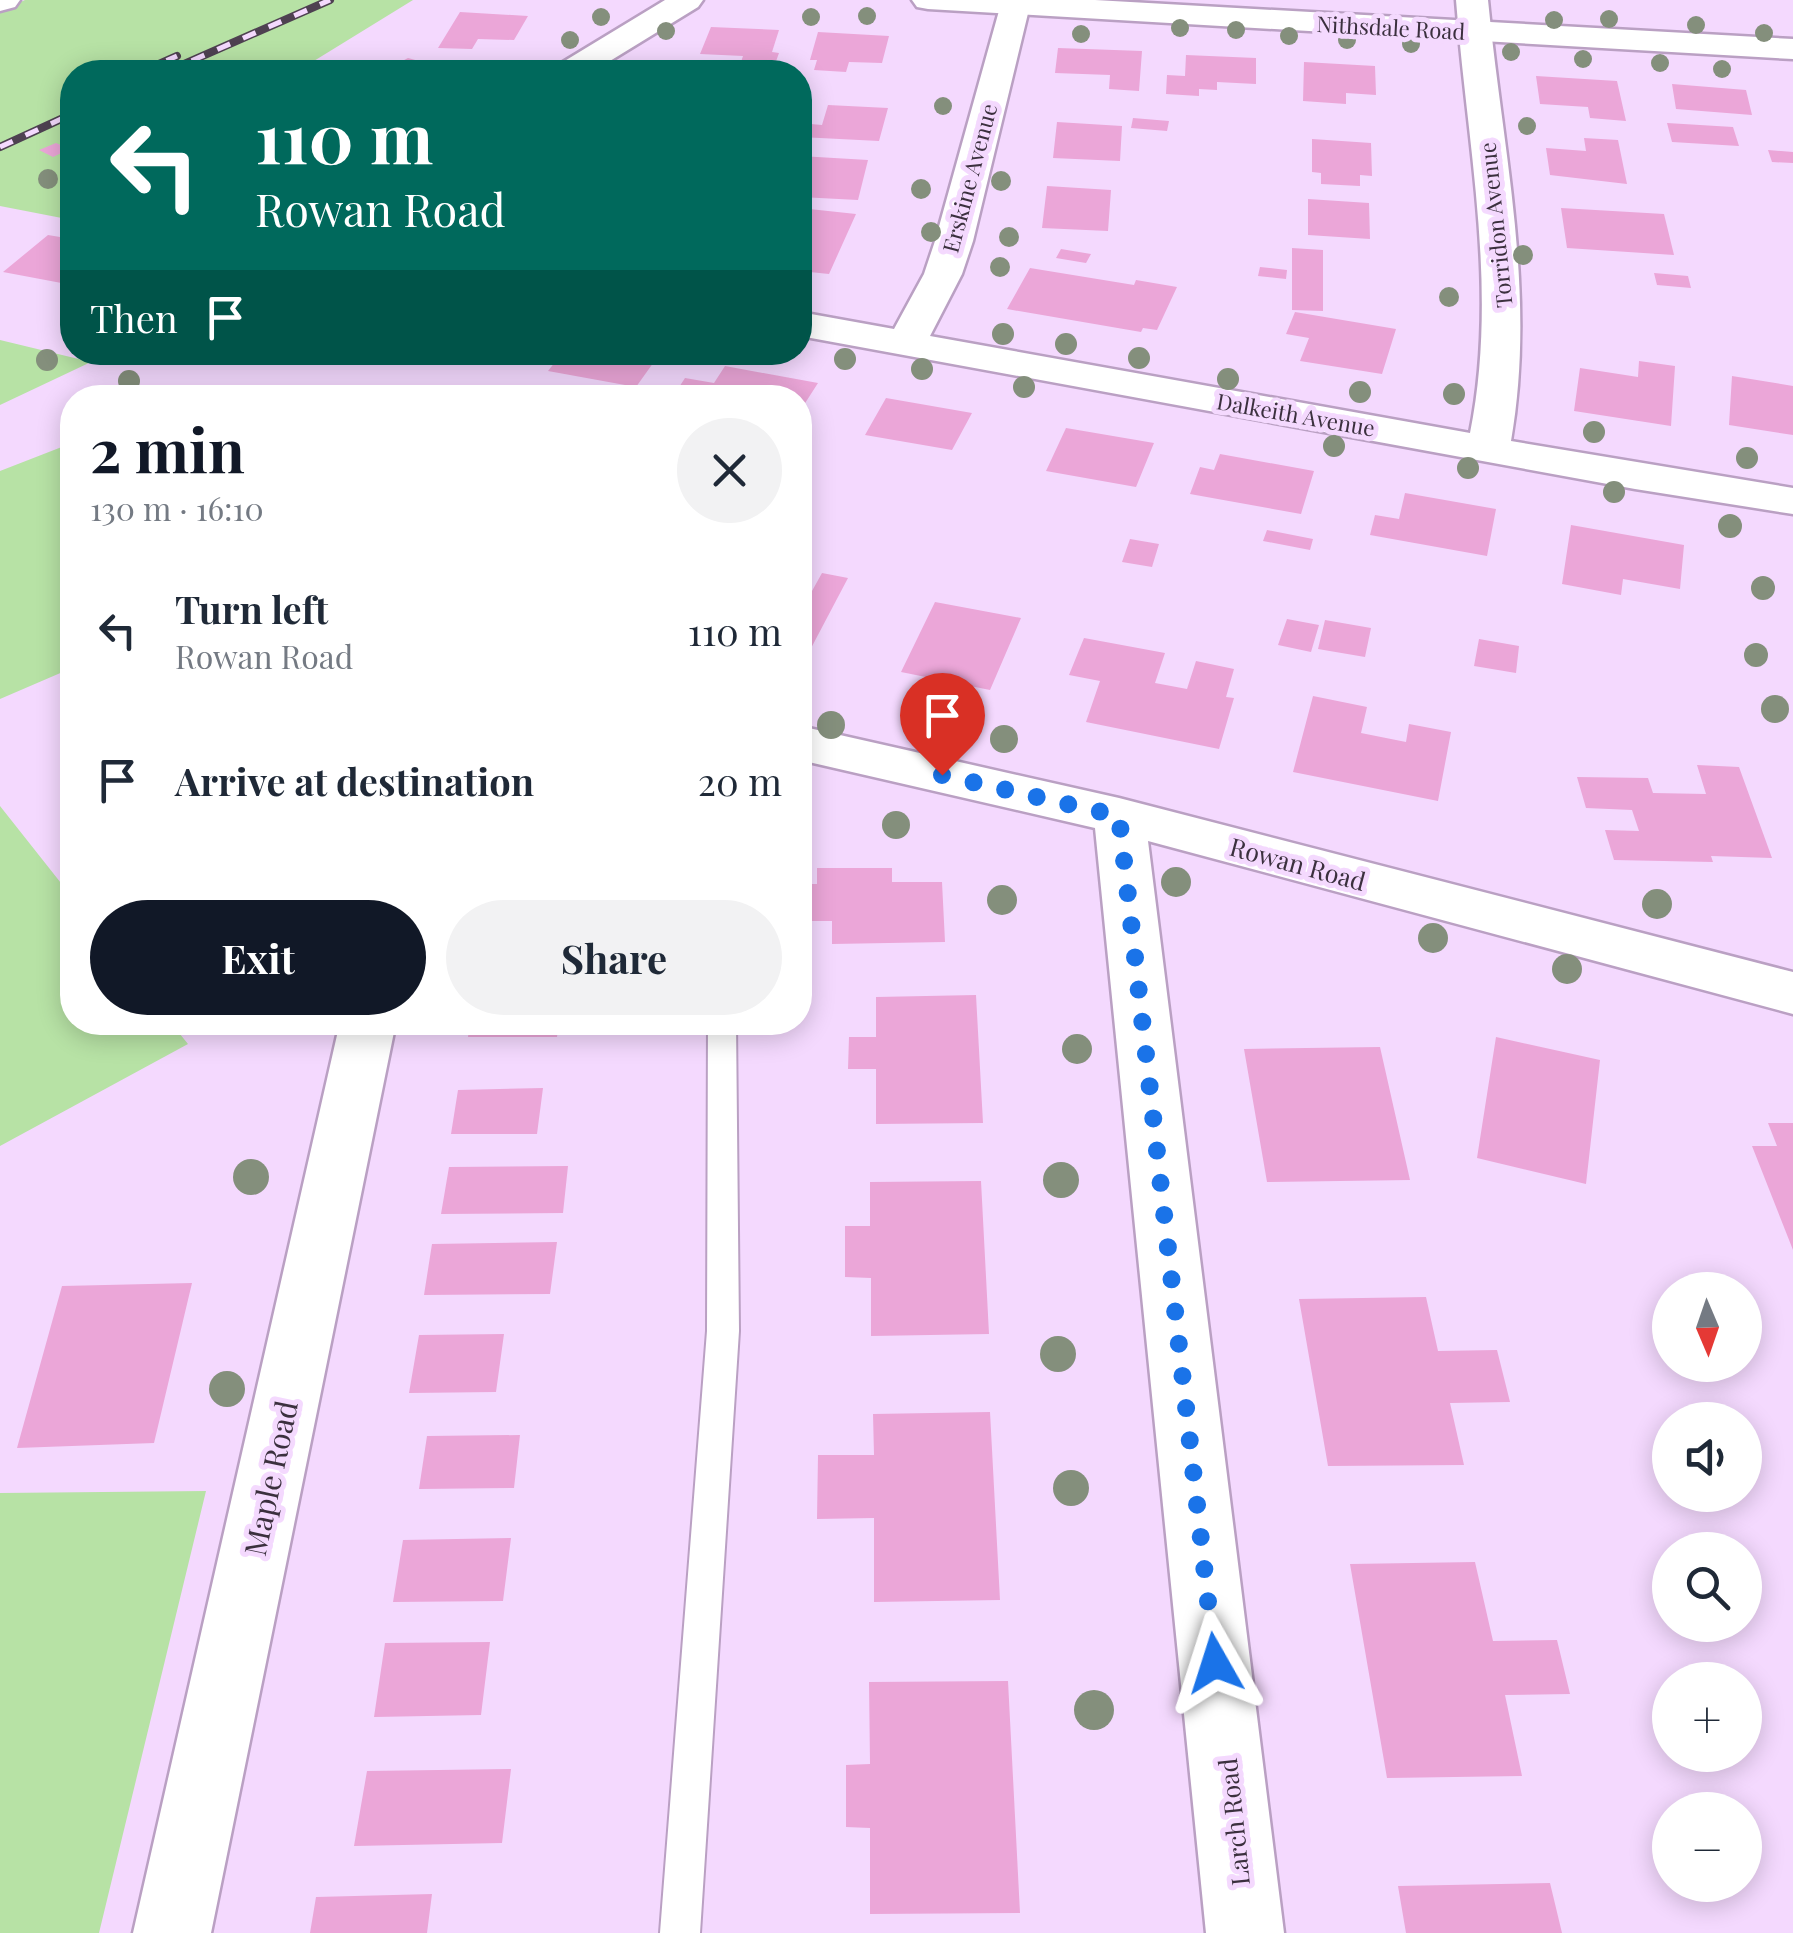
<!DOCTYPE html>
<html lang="en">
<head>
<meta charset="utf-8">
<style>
	:root { --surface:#fff; --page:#f2f2f3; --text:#1f2937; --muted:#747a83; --accent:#111827 }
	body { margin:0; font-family:"Playfair Display",serif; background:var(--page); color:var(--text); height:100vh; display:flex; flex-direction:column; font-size:38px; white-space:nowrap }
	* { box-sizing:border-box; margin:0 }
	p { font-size:32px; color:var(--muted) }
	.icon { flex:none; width:55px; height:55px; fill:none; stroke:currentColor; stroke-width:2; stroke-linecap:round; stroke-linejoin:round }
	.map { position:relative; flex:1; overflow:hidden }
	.drawer { position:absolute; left:60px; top:385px; width:752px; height:650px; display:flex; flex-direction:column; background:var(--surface); border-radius:40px; box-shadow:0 5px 25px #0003 }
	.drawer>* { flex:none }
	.guide { position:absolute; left:60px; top:60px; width:752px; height:305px; border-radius:40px; box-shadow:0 5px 25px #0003; background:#00695c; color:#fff; overflow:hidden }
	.needle { width:65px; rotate:178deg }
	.buttons { position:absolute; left:1652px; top:1272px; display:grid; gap:20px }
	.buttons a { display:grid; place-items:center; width:110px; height:110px; border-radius:50%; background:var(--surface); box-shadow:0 5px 25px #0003; font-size:50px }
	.pin { position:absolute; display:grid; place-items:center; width:85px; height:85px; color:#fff; margin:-102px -42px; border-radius:50% 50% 50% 0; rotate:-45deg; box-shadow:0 0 10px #0007 }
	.pin .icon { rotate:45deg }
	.me { position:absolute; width:110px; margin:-55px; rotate:354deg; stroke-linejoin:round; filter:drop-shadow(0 0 8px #0008) }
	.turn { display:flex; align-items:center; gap:35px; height:210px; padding:0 30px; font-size:45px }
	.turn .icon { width:130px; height:130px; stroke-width:2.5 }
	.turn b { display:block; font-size:70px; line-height:85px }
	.then { display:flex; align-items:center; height:95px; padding:0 30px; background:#0003; gap:20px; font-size:38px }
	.round { display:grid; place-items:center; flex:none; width:105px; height:105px; border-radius:52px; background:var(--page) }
	.overview { display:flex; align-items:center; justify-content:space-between; height:170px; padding:0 30px }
	h1 { font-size:60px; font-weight:700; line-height:75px; color:var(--accent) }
	.cta { display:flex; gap:20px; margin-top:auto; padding:20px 30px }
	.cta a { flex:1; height:115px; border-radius:60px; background:var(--accent); color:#fff; font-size:40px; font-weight:700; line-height:115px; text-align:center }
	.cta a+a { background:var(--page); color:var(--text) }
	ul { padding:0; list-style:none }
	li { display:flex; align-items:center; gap:30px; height:150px; padding:0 30px }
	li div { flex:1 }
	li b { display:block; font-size:38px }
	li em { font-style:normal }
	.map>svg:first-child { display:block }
	.green { fill:#b7e2a5 }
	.building { fill:#eba6d8 }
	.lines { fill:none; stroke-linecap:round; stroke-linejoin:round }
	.lane-casing { stroke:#baa0c3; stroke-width:4 }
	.street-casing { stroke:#baa0c3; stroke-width:5 }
	.secondary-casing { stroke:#baa0c3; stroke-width:5 }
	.highway-casing { stroke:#baa0c3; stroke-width:5 }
	.lane { fill:#fff; fill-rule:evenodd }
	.street { fill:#fff; fill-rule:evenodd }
	.secondary { fill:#fff; fill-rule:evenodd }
	.highway { fill:#fff; fill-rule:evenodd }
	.rail-casing { stroke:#4e4151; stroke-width:8 }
	.rail { stroke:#f4d9fe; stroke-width:5; stroke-dasharray:14; stroke-linecap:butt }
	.tree { fill:#848f7c }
	.route { stroke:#1a73e8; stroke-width:18; stroke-dasharray:0 32.4 }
	.labels { text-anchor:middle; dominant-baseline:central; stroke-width:10; stroke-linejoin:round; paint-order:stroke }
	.far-street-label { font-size:22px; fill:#3b303e; stroke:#f4d9fe }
	.street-label { font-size:25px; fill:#3b303e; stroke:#f4d9fe }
	.near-street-label { font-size:30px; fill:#3b303e; stroke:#f4d9fe }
</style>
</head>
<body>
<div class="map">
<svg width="1793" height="1933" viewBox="0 0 1793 1933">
	<rect width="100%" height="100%" fill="#f4d9fe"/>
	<path class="green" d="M25 0H413L296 72H72V220L0 206V11Z
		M0 340 91 362 0 405Z
		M72 443V668L0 699V471Z
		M0 806 72 897V1022L171 1023 188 1044 0 1146Z
		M206 1491 99 1933H0V1493Z"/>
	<path class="building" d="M460 12 493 14 528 16 514 40 478 39 472 49 438 48Z
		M711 27 779 30 772 52 779 53 774 67 740 65 743 56 700 54Z
		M818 32 889 36 882 63 849 62 846 72 814 70 817 60H810Z
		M1058 48 1142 51 1139 91 1109 89 1110 75 1055 73Z
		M1186 55 1256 58V84L1217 82V90L1199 89V96L1166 94 1167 75 1185 76Z
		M408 58 437 66 427 72H356L376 61 393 66Z
		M1304 62 1375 66 1376 95 1346 93V104L1303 101Z
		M1536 76 1617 81 1626 121 1590 118 1588 107 1540 104Z
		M1672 84 1746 90 1752 115 1676 109Z
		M828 105 888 108 879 141 800 137V123L822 125Z
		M1133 118 1169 121 1167 131 1131 128Z
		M1057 122 1122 126 1120 161 1053 158Z
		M1667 123 1733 127 1739 146 1672 142Z
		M1584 138 1618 140 1627 184 1550 175 1546 148 1586 151Z
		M1312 139 1371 143 1372 176 1360 175V186L1321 184V173L1312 172Z
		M56 143 70 149 53 157 39 150Z
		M1768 150 1793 152V163L1772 162Z
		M800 156 868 160 858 200 800 197Z
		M1047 186 1111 190 1108 231 1042 228Z
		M1308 199 1369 203 1370 239 1308 235Z
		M800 208 856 214 829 274 800 271Z
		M1561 208 1664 214 1674 255 1567 248Z
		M48 235 72 239V285L3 272Z
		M1292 248 1323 250V311L1292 310Z
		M1061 249 1091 254 1086 263 1056 258Z
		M1260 267 1287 270 1286 279 1258 276Z
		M1030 268 1134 285 1136 280 1177 287 1157 330 1143 328 1141 332 1007 309Z
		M1654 273 1688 276 1691 288 1657 285Z
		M1295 312 1396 329 1382 374 1300 361 1309 338 1286 334Z
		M465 352H514L506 362Z
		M563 352H661L636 387 548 371Z
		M1639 361 1675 366 1671 426 1574 411 1580 368 1638 377Z
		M725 366 818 383 800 411V398H672L685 378 714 383Z
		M1732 376 1793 386V435L1729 425Z
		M886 398 972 413 952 450 865 435Z
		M1066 428 1154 443 1136 487 1046 471Z
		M1220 454 1314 471 1301 514 1190 494 1200 467 1214 470Z
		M1405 493 1496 509 1487 556 1370 535 1375 515 1399 519Z
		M1571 525 1684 545 1680 589 1623 579 1621 595 1562 584Z
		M1267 530 1313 539 1310 550 1263 541Z
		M1130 539 1159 544 1152 567 1122 562Z
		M822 573 848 578 809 652 800 650V589L812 591Z
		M935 602 1021 618 990 690 901 672Z
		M1287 619 1319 625 1311 652 1278 645Z
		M1325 620 1371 628 1365 657 1318 649Z
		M1084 638 1165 653 1155 683 1187 689 1196 661 1234 669 1226 697 1234 698 1219 749 1086 722 1100 681 1069 675Z
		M1479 639 1519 646 1516 673 1474 666Z
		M1313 696 1367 707 1361 733 1406 742 1409 724 1451 732 1438 801 1293 772Z
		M1697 765 1739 767 1772 858 1711 856 1713 862 1614 860 1605 830 1639 831 1632 810 1586 808 1577 777 1648 778 1653 793 1706 794Z
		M817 868H892V882H942L945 942 832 944V921H800V884H817Z
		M976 995 983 1123 876 1124V1069H848L849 1037H876V997Z
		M470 1022H559L557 1037H468Z
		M1496 1037 1600 1060 1586 1184 1477 1158Z
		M1380 1047 1410 1180 1267 1182 1244 1049Z
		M543 1088 537 1134H451L458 1090Z
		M1768 1123H1793V1250L1752 1146H1777Z
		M568 1166 563 1213 441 1214 449 1167Z
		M981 1181 989 1334 871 1336V1278L845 1277V1226H870V1182Z
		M557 1242 550 1294 424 1295 432 1244Z
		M192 1283 154 1443 17 1448 62 1286Z
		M1426 1297 1438 1351 1497 1350 1510 1402 1450 1403 1464 1465 1328 1466 1299 1299Z
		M504 1334 496 1392 409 1393 419 1335Z
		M990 1412 1000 1600 874 1602V1518L817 1519 818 1455H874L873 1414Z
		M520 1435 514 1488 419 1489 427 1436Z
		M511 1538 503 1601 393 1602 403 1540Z
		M1475 1562 1493 1641 1557 1640 1570 1694 1505 1695 1522 1776 1387 1778 1350 1564Z
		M490 1642 481 1715 374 1717 385 1643Z
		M1008 1681 1020 1913 870 1914V1828L846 1827V1765L870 1764 869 1682Z
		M511 1769 502 1843 354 1846 367 1771Z
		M1550 1883 1562 1933H1406L1398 1886Z
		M432 1894 427 1933H310L316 1897Z"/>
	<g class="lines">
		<defs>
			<path id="lane" d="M708 1022H736L739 1331 700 1933H660L707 1331Z"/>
			<path id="street" d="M665 0H703L698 7 592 72H553L558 65Z
				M1002 0H1026L1030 5 973 241 962 274 930 336 1470 433C1499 289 1467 145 1456 0H1488C1502 148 1537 293 1511 441L1793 488V514L1635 489 800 336V312L894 329 924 274 935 241Z
				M800 726 1119 798 1793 972V1014L1148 841 1284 1933H1206L1095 828 800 760Z
				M340 1022H396L211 1933H133Z"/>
			<path id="secondary" d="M912 0H1095L1793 39V59L928 9 917 7Z"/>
			<path id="highway" d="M0 0H20L15 7 0 11Z"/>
		</defs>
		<use href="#lane" class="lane-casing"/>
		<use href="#street" class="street-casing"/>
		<use href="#secondary" class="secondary-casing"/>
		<use href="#highway" class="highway-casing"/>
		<use href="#lane" class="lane"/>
		<use href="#street" class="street"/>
		<use href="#secondary" class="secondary"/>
		<use href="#highway" class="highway"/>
		<defs>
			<path id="rail" d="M141 72 177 56
				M166 72 330 0
				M0 147 72 114"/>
		</defs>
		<use href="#rail" class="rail-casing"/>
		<use href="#rail" class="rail"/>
	</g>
	<g class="tree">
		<circle cx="867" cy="16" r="9"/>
		<circle cx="601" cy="17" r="9"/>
		<circle cx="811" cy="17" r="9"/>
		<circle cx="1609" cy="19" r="9"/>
		<circle cx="1554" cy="20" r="9"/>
		<circle cx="1696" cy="25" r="9"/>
		<circle cx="1180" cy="28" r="9"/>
		<circle cx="1236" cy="30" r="9"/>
		<circle cx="666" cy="31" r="9"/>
		<circle cx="1764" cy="33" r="9"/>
		<circle cx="1081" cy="34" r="9"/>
		<circle cx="1289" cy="36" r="9"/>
		<circle cx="570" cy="40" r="9"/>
		<circle cx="1347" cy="40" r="9"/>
		<circle cx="1411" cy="44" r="9"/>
		<circle cx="1511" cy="52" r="9"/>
		<circle cx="1583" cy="59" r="9"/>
		<circle cx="1660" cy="63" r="9"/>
		<circle cx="1722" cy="69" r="9"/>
		<circle cx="943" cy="106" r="9"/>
		<circle cx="1527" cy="126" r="9"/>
		<circle cx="48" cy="179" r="10"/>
		<circle cx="1001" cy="181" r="10"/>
		<circle cx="921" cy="189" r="10"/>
		<circle cx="931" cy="232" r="10"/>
		<circle cx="1009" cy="237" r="10"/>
		<circle cx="1523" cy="255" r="10"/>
		<circle cx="1000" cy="267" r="10"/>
		<circle cx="1449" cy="297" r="10"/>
		<circle cx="1003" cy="334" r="11"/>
		<circle cx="1066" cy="344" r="11"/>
		<circle cx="1139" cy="358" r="11"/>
		<circle cx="845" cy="359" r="11"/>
		<circle cx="47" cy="360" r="11"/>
		<circle cx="922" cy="369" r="11"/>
		<circle cx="1228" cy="379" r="11"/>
		<circle cx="129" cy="381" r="11"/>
		<circle cx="1024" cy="387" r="11"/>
		<circle cx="1360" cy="392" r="11"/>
		<circle cx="1454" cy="394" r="11"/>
		<circle cx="1594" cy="432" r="11"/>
		<circle cx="1334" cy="446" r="11"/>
		<circle cx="1747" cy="458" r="11"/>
		<circle cx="1468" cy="468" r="11"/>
		<circle cx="1614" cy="492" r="11"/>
		<circle cx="1730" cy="526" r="12"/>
		<circle cx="1763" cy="588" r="12"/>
		<circle cx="1756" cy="655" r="12"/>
		<circle cx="1775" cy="709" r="14"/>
		<circle cx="831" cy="725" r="14"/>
		<circle cx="1004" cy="739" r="14"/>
		<circle cx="896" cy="825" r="14"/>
		<circle cx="1176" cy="882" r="15"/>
		<circle cx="1002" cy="900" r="15"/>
		<circle cx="1657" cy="904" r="15"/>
		<circle cx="1433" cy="938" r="15"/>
		<circle cx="1567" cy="969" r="15"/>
		<circle cx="1077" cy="1049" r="15"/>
		<circle cx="251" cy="1177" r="18"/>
		<circle cx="1061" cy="1180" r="18"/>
		<circle cx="1058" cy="1354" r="18"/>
		<circle cx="227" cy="1389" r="18"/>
		<circle cx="1071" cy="1488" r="18"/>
		<circle cx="1094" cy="1710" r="20"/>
	</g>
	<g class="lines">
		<path class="route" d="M942 775 1119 816 1215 1663"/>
	</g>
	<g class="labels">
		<g class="far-street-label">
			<text transform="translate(1391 27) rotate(3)">Nithsdale Road</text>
			<text transform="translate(969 178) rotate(-75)">Erskine Avenue</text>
			<text transform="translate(1495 225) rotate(-96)">Torridon Avenue</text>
			<text transform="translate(1296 414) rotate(10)">Dalkeith Avenue</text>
		</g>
		<g class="street-label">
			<text transform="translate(1298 863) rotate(15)">Rowan Road</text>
			<text transform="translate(1233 1822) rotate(-96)">Larch Road</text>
		</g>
		<g class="near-street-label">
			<text transform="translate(270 1478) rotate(-78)">Maple Road</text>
		</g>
	</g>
</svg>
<div class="buttons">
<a><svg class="needle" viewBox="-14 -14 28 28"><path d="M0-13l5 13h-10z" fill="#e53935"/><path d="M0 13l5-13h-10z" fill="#747a83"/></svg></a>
<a><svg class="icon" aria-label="sound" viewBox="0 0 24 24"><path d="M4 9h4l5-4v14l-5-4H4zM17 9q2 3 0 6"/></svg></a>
<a><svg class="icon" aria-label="search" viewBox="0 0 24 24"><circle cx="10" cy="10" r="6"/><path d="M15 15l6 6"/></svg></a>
<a>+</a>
<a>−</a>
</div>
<div class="pin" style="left:942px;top:775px;background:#d93025"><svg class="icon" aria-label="arrive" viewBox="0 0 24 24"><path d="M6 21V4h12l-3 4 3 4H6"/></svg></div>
<svg class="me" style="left:1215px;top:1663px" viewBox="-20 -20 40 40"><path d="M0-17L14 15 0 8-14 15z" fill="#1a73e8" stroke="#fff" stroke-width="4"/></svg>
<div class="guide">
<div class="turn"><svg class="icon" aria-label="left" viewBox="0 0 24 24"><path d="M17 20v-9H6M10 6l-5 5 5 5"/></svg><div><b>110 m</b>Rowan Road</div></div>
<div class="then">Then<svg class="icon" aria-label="arrive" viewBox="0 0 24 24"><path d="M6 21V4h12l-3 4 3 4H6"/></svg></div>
</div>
<section class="drawer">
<div class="overview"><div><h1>2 min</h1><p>130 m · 16:10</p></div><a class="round"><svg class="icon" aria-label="close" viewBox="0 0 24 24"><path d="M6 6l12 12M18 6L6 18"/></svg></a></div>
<ul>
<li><svg class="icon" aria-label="left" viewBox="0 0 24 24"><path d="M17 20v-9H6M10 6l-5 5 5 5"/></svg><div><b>Turn left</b><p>Rowan Road</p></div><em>110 m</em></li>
<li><svg class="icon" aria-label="arrive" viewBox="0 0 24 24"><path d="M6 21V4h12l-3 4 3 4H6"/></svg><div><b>Arrive at destination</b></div><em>20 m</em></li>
</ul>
<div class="cta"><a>Exit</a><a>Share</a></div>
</section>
</div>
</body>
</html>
